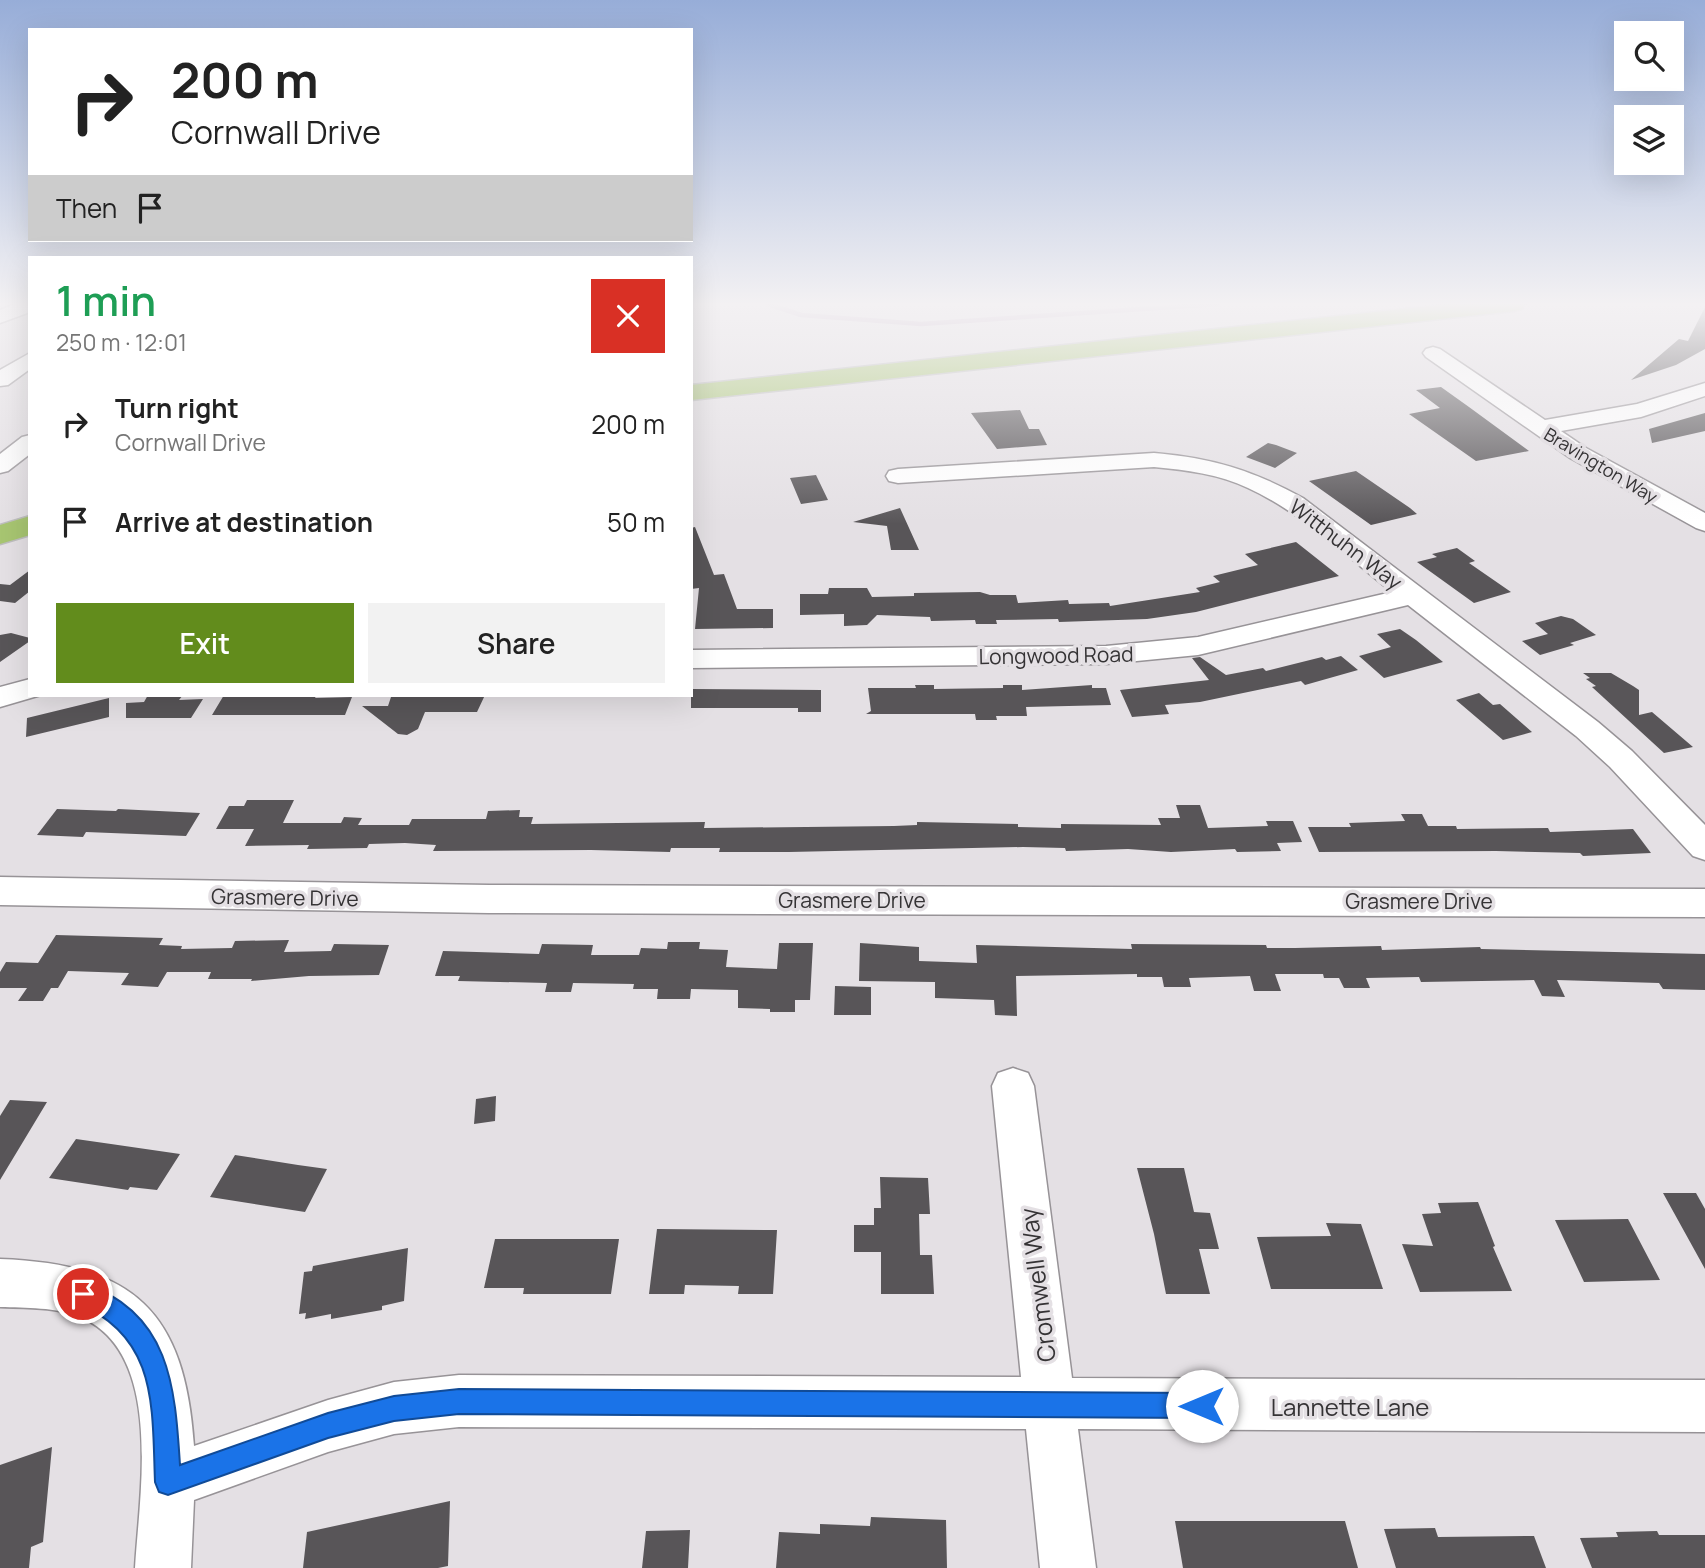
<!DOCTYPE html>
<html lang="en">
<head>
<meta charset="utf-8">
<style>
	:root { --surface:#fff; --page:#f2f2f2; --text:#222; --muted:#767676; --accent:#628c1c }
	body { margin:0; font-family:Manrope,sans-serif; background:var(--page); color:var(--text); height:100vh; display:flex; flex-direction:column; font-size:26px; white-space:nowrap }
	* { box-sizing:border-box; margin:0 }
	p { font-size:23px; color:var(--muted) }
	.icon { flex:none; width:38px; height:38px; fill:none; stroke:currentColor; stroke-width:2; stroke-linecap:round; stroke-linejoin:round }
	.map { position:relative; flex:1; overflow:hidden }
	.panel { position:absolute; left:28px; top:256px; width:665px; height:441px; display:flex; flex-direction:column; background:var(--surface); border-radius:0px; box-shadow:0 7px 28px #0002 }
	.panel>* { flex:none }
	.top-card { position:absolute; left:28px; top:28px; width:665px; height:214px; border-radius:0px; box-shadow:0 7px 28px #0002; background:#fff; color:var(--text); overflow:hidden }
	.tools { position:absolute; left:1614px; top:21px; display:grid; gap:14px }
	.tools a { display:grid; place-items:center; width:70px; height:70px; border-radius:0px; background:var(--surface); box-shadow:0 7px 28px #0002; font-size:35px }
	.pin { position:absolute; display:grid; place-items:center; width:60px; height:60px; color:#fff; margin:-30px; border:4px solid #fff; border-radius:50%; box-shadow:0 2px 7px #0007 }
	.me { position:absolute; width:77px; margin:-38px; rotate:270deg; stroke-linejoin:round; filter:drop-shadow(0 0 5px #0008) }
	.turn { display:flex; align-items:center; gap:24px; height:147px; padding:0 28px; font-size:32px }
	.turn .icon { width:91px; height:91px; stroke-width:2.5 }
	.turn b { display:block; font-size:49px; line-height:60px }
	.then { display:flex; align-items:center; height:66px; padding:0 28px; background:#0003; gap:14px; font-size:26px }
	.round { display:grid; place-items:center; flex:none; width:74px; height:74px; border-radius:0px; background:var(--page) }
	.head { display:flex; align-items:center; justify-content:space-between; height:119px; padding:0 28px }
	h1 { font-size:42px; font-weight:600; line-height:52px; color:#1e9e55 }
	.primary-button { display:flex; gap:14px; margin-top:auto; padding:14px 28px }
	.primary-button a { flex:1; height:80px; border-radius:0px; background:var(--accent); color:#fff; font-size:28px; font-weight:600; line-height:80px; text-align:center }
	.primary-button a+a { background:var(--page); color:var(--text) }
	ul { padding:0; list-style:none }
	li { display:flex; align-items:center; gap:21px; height:98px; padding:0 28px }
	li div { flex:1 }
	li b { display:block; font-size:26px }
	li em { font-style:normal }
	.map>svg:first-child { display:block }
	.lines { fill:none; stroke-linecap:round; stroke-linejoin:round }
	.stream { stroke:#bda3bf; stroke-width:4.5 }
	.building { fill:#585558 }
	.minor-casing { stroke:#979397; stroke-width:3 }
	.major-casing { stroke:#bebebe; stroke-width:3 }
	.minor { fill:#fff; fill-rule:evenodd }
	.major { fill:#a7c571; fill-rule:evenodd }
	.route { fill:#1a73e8; stroke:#114b97; stroke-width:2 }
	.labels { text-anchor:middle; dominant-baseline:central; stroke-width:7; stroke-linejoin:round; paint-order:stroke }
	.far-street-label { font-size:18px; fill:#353335; stroke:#e4e0e4 }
	.street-label { font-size:21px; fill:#353335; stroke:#e4e0e4 }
	.near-street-label { font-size:24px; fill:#353335; stroke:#e4e0e4 }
</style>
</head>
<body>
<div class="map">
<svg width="1705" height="1568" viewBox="0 0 1705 1568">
	<rect width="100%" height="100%" fill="#e4e0e4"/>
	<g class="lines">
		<path class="stream" d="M768 304 801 315 921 324 1218 304"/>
	</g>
	<path class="building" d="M1705 307V349L1676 365 1631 380 1679 339 1688 341Z
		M1441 387 1469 407 1529 451 1476 461 1409 414 1440 408 1416 390Z
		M1020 410 1029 429H1039L1047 445 997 449 971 413Z
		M1705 413V431L1652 443 1649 429Z
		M1268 443 1276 445 1297 453 1275 468 1246 457Z
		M1356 471 1410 508 1417 514 1371 525 1309 481Z
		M816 475 828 500 801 504 790 478Z
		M900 508 919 550H891L887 526 853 522Z
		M695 527 714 575 724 574 737 609H773V628L695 629 699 588 691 589V528Z
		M1296 542 1339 576 1196 612 1147 619 1059 622 1058 619 996 620 997 624H976L975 620 931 621 930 617 877 615 867 625 844 626V614L800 615V594H828L829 588H867L872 597 914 596V593L980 592 990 595H1016L1018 603 1068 600 1069 604 1109 603 1110 606 1200 592 1196 588 1220 582 1213 576 1258 565 1245 554Z
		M1457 548 1475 561 1469 563 1511 592 1474 603 1417 562 1437 557 1432 554Z
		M30 570V591L15 603 0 601V584L10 585Z
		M1561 616 1573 619 1596 635 1570 643 1574 645 1540 655 1522 641 1548 634 1535 623Z
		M1400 629 1416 640 1443 662 1384 678 1359 656 1391 647 1377 634Z
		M11 633 30 638V641L0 662V635Z
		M1341 656 1358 670 1305 685 1301 681 1200 702 1165 705 1169 714 1132 717 1120 690 1209 680 1192 658 1200 657 1226 675 1263 668 1266 671 1322 657 1326 660Z
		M1583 673H1611L1633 686 1639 690V715L1652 712 1693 747 1664 753 1592 687 1596 686 1586 679 1590 678Z
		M915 685H934V689L1003 688V685H1022V690L1092 685V688H1106L1111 705 1026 707 1027 716H996L997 720H976L975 714H866L871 711 868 688H916Z
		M691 689 821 690V712H798V708H691Z
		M1479 693 1493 705 1500 704 1532 732 1503 740 1456 700Z
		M148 695H183L179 700 203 699 191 718H126V703L144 702Z
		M224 695H317L315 698 352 697 345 715H212Z
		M403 695H485L477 712H425L418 729 407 735 398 734 362 706H388L391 697Z
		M109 698V717L26 737 27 718Z
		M247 800H294L283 823H341L344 817 362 818 358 825H409L412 819H486L488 811 520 810 519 817H533L531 824 705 822 704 828 894 826 917 825V822L1018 824V827L1061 828V824L1161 825 1158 818H1180L1176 805H1200L1208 828 1268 826 1266 821H1293L1302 842 1277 843 1281 851 1237 852 1235 849 1171 852 1128 849 1066 851 1065 848 1023 847 789 852H719L720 848H671L670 852 591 850 433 851 436 845 405 843 369 844 367 848 307 849 309 845 245 846 254 829H216L229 806H244Z
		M57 809 116 811 118 809 200 813 186 836 86 832 83 837 37 835Z
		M1401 814H1422L1428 826H1456L1457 829 1548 828 1550 832 1633 829 1651 853 1583 856 1580 853 1496 851 1319 852 1308 827H1351L1349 823 1405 821Z
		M56 935 163 938 159 945 182 946 181 949 232 948 235 941 289 940 284 952 331 951 334 944 389 945 379 975 309 976 251 981 252 979H208L211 972H167L158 987 121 985 129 973 68 971 58 988H51L43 1001H18L27 988H0V972L6 962 38 963Z
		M668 942H700L699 949 728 950 726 967 777 969 779 943H813L810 1000H795V1012H770V1009L738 1008V990L691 989 690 999H657L658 989H633L634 984 573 983 571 992H545L547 983 458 981 460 976H435L443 951 539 954 542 944 593 945 591 955H639L641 948 667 949Z
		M860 943 919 947V961L977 963 976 945 1132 949 1131 944 1266 945 1267 948H1295L1381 946 1382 950 1480 947 1481 949 1705 954V990L1663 989 1659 983 1557 980 1565 997 1542 996 1534 980 1421 982 1419 977 1366 978 1370 988H1344L1339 978H1324L1323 974H1275L1281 991H1254L1250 976 1189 978 1191 987H1164L1162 977H1137V974L1016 976 1017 1016 995 1015 994 1000 935 998V982L859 981Z
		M835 986 871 987V1015H834Z
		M496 1096 495 1121 474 1124 476 1099Z
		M10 1100 47 1102 0 1180V1116Z
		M76 1139 111 1144 180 1154 157 1190 130 1187 128 1190 49 1178Z
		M235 1155 298 1165 327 1169 305 1212 210 1197Z
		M1137 1168H1184L1194 1212 1210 1213 1219 1249H1199L1210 1294H1166L1154 1234Z
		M880 1177 928 1178 930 1214H919L920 1255H932L934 1294H881V1252H854V1225H874V1208H881Z
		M1663 1193H1696L1705 1209V1269Z
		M1478 1202 1495 1246 1493 1247 1512 1291 1420 1292 1402 1244 1433 1246 1422 1214 1441 1213 1438 1203Z
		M1628 1219 1660 1280 1584 1282 1555 1220Z
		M1326 1223 1361 1224 1383 1289H1271L1257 1237 1331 1236Z
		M657 1229 777 1230 773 1294H738L739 1286 685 1285 684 1294H649Z
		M495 1239H619L611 1294H523L524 1288H484Z
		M408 1248 404 1301 382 1306V1310L331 1319V1314L305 1319 306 1313 299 1314 304 1272 312 1271 313 1266Z
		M52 1447 43 1542 31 1547 29 1568H0V1465Z
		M450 1501 448 1566 438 1568H303L307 1532Z
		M871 1517 946 1520 947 1568H776L779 1532 820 1534V1524L870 1526Z
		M1175 1521H1345L1358 1568H1183Z
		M1435 1528 1438 1537 1534 1536 1546 1568H1396L1384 1529Z
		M690 1530 688 1568H642L646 1531Z
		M1657 1531 1659 1535H1705V1568H1592L1580 1538 1618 1537 1616 1532Z"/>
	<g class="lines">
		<defs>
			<path id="minor" d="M15 304H30V312L0 323V310Z
				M1433 347 1440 349 1545 420 1637 404 1705 383V396L1641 417 1561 431 1586 448 1705 513V531L1696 528 1570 458 1426 357 1423 353 1426 349Z
				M30 353V369L8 385 0 386V370Z
				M30 435V454L8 471 0 473V454L22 437Z
				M1154 453C1212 458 1252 470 1303 498L1598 722 1632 751 1705 825V860L1693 856 1610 767 1576 736 1408 605 1198 655 1106 664 691 668V650L1106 646 1198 637 1392 592C1346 556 1301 512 1248 488 1219 474 1186 470 1154 467L898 483 889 481 886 476 889 471 898 469Z
				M30 679V695H41L0 707V687Z
				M0 877 489 885 1705 889V917L489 913 0 905Z
				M1013 1068 1028 1073 1034 1086 1072 1378 1705 1380V1432L1078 1429 1096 1568H1040L1026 1429 459 1427 394 1434 328 1452 194 1500 191 1568H135C139 1495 165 1352 80 1317 56 1307 26 1308 0 1307V1259C134 1264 185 1311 194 1446L328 1400 394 1382 459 1375 1021 1377 992 1086 998 1073Z"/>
			<path id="major" d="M1450 304H1525L1522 309 1514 311 691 400V385Z
				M30 516V535L0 544V525Z"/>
		</defs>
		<use href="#minor" class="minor-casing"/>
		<use href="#major" class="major-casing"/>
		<use href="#minor" class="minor"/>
		<use href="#major" class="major"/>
	</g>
	<linearGradient id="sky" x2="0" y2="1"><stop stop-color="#97add8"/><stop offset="0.58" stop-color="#f3f1f3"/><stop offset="1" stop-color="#f3f1f3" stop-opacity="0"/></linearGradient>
	<rect width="1705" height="524" fill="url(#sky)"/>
	<path class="route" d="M83 1283C170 1312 175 1386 180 1465L328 1413 394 1396 459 1389 1202 1393 1210 1397 1214 1406 1210 1414 1202 1418 459 1414 394 1421 328 1438 168 1495 159 1492 155 1482C152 1405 158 1336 75 1302L71 1294 75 1286Z"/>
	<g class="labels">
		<g class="far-street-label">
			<text transform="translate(1601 465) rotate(31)">Bravington Way</text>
		</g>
		<g class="street-label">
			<text transform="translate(1346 544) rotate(37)">Witthuhn Way</text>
			<text transform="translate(1056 655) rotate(-1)">Longwood Road</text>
			<text transform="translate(285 897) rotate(1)">Grasmere Drive</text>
			<text x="852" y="900">Grasmere Drive</text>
			<text x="1419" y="901">Grasmere Drive</text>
		</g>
		<g class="near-street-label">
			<text transform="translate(1037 1285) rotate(-97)">Cromwell Way</text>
			<text x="1350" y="1406">Lannette Lane</text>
		</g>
	</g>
</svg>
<div class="tools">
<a><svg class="icon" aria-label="search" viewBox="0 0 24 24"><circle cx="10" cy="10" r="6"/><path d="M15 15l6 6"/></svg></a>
<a><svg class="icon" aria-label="layers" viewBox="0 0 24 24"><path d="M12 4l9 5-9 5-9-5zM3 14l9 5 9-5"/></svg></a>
</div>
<div class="pin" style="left:83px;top:1294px;background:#d93025"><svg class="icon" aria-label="arrive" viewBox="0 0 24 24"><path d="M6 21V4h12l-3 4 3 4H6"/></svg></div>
<svg class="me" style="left:1202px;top:1406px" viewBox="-20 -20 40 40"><circle r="19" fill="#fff"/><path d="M0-13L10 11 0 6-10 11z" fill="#1a73e8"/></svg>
<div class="top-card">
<div class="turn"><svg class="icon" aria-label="right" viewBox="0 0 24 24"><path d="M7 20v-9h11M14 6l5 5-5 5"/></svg><div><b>200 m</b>Cornwall Drive</div></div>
<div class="then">Then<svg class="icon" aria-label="arrive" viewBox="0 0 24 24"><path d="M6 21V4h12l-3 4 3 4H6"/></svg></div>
</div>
<section class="panel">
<div class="head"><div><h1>1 min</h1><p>250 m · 12:01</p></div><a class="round" style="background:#d93025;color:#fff"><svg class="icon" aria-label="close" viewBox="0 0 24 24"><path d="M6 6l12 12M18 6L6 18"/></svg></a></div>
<ul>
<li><svg class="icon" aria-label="right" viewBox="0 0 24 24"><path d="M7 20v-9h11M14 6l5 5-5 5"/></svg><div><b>Turn right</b><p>Cornwall Drive</p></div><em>200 m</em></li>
<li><svg class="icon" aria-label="arrive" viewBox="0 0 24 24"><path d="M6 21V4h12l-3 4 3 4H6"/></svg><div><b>Arrive at destination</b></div><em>50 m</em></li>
</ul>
<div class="primary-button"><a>Exit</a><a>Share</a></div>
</section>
</div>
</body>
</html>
